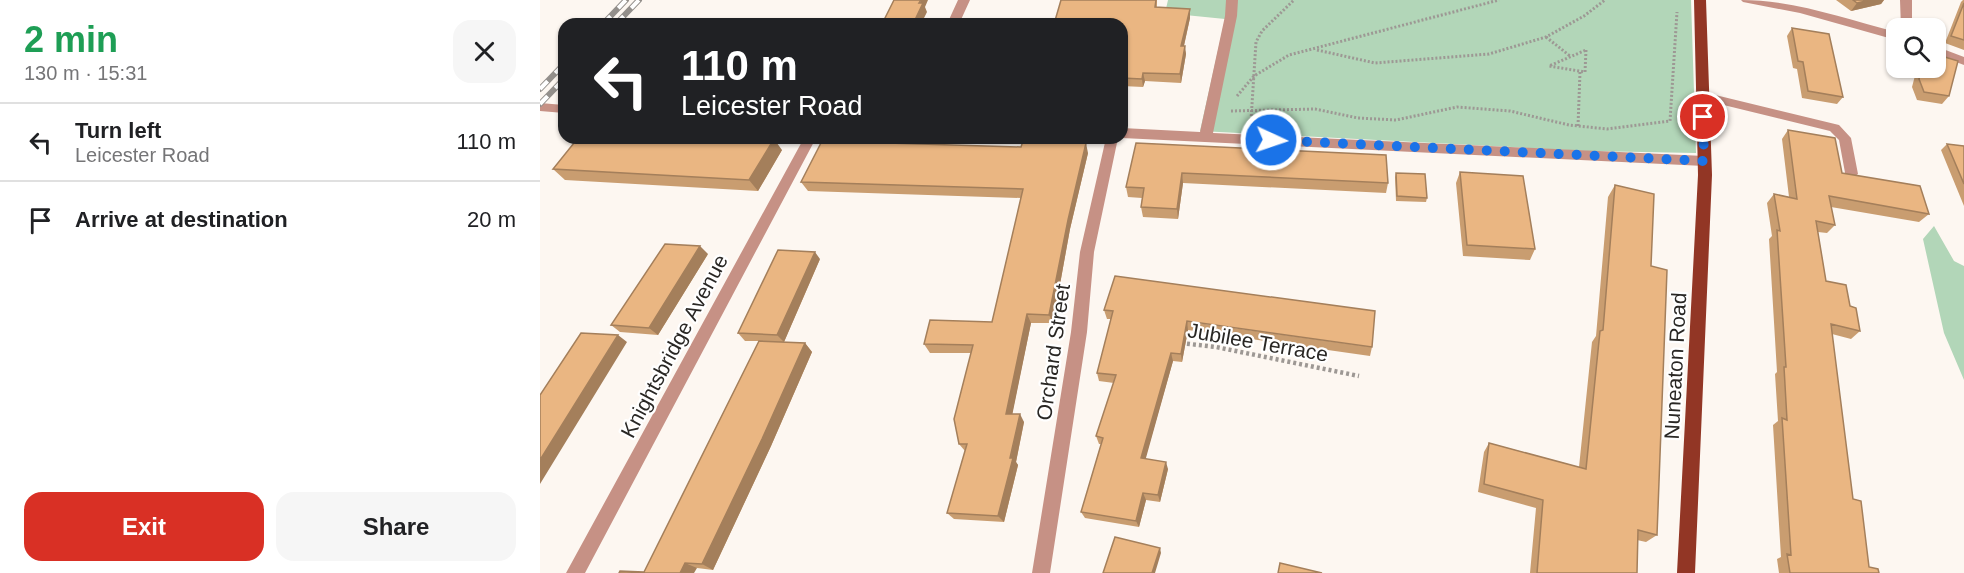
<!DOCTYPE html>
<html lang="en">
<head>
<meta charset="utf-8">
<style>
	:root { --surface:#fff; --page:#f6f6f6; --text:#202124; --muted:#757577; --line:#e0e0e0; --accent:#d93025 }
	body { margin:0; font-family:Helvetica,sans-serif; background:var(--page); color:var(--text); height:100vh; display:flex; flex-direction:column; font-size:22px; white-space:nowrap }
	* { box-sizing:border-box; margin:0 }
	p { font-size:20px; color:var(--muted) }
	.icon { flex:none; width:33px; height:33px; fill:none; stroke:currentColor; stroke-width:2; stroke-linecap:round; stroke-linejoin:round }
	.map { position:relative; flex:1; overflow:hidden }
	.details { display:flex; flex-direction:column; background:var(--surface); width:540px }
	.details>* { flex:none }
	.top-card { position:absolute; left:18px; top:18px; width:570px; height:126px; border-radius:18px; box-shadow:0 2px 4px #0004; background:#202124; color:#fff; overflow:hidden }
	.fabs { position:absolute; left:1346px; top:18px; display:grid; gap:12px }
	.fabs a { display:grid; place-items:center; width:60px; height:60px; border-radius:12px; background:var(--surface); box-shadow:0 2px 4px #0004; font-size:30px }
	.pin { position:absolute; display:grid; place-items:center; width:51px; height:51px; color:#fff; margin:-26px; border:3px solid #fff; border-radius:50%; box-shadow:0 2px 6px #0007 }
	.me { position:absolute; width:66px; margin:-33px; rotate:93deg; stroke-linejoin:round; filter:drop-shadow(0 0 4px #0008) }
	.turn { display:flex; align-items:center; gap:21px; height:126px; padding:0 24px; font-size:27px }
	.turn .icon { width:78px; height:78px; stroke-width:2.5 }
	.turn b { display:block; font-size:42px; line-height:51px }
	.round { display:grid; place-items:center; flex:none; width:63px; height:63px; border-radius:18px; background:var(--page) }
	.headline { display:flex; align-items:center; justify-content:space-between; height:102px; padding:0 24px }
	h1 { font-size:36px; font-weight:700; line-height:45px; color:#1e9e55 }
	.action { display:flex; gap:12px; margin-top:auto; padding:12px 24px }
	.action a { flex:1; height:69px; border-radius:18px; background:var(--accent); color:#fff; font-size:24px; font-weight:700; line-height:69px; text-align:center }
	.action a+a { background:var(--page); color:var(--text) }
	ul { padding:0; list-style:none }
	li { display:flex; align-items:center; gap:18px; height:78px; padding:0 24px; border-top:2px solid var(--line) }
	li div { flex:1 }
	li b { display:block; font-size:22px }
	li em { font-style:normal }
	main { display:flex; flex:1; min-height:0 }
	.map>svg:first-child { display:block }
	.green { fill:#b2d6b8 }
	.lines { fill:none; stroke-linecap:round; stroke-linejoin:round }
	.path-far1 { stroke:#9d9894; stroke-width:3; stroke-dasharray:2 2; stroke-linecap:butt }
	.path { stroke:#9d9894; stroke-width:4.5; stroke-dasharray:3 3; stroke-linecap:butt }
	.minor { fill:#c69185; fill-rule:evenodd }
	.major { fill:#923625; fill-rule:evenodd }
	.rail-casing { stroke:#938f8b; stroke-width:6 }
	.rail { stroke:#fff; stroke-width:4; stroke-dasharray:11; stroke-linecap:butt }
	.wall { fill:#c99d70 }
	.shaded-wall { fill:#a47f5b }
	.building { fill:#eab682; stroke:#a47f5b; stroke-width:1.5 }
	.route { stroke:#1a73e8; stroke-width:10; stroke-dasharray:0 18 }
	.labels { text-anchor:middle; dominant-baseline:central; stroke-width:4.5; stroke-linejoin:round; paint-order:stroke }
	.street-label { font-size:21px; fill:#292724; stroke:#fff }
</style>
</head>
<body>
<main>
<section class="details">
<div class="headline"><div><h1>2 min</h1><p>130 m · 15:31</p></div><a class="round"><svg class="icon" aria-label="close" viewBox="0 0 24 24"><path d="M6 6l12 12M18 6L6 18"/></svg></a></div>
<ul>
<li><svg class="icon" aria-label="left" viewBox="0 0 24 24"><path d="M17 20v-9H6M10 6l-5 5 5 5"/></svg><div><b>Turn left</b><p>Leicester Road</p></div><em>110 m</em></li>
<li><svg class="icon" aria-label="arrive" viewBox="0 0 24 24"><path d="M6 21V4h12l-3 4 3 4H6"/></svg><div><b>Arrive at destination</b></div><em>20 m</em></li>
</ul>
<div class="action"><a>Exit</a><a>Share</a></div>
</section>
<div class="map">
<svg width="1424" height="573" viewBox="0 0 1424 573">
	<rect width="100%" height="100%" fill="#fdf7f1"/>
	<path class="green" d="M628 0H1151L1156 153 1048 151 660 131 685 19 625 13Z
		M1394 226 1414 261 1424 266V380L1404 333 1383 239Z"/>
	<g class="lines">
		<path class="path-far1" d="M1006 37 1030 56
			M777 50 835 63 949 54 1006 37 1044 16 1065 0
			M1046 50 1045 72 1009 66Z
			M697 96 714 76 749 55 959 0
			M691 111 775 109 818 118 856 120 917 107 970 111 1029 125 1067 129 1130 121 1137 12
			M711 120 716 42 722 31 754 0
			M1038 126 1040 72"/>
		<path class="path" d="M641 343 676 347 819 376"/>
		<path class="minor" d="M418 0H430L419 24H407Z
			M686 0H698L697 16 673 133 1164 156 1171 161 1164 166 582 138V128L660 132 685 16Z
			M1201 0C1254 0 1305 19 1356 32V40L1260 13 1203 2Z
			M1360 0H1372V28H1361Z
			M1395 46 1424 57V65L1395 54Z
			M1163 92 1299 125 1311 138 1318 174 1311 179 1306 178 1299 140 1290 131 1159 99 1157 96 1159 93Z
			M0 103 24 105V113L0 111Z
			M264 138H276L45 573H26Z
			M566 138H578L554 252 547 332 510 573H492L531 332 540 252Z"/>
		<path class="major" d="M1154 0H1166L1172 175 1155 573H1137L1158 175Z"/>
		<defs>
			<path id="rail" d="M63 24 86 0
				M76 24 99 0
				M0 89 24 64
				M0 104 24 79"/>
		</defs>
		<use href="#rail" class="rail-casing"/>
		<use href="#rail" class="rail"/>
	</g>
	<path class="wall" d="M521 0H617V7L650 18 644 46 646 54 641 83 605 81 603 87 582 86V24Z
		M1296 0H1344L1341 4 1311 11Z
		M1423 0H1424V50L1405 43 1421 2Z
		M1252 28 1303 97 1297 104 1262 98 1257 69 1253 68 1247 36Z
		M1377 68H1395L1409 96 1402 104 1377 100 1372 87Z
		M1248 130 1302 173 1389 214 1379 222 1291 207 1295 225 1287 233 1278 232 1286 281 1310 306 1320 331 1311 339 1292 334 1313 499 1329 567 1339 573H1239L1237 559 1241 557 1233 425 1238 421 1235 374 1237 372 1229 239 1232 236 1227 203 1234 194 1249 197 1242 139Z
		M596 143 848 183 846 193 643 183 638 219 603 217 601 207 602 198 588 197 586 187Z
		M1407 144 1424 146V206L1401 150Z
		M242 150 218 191 25 180 13 169Z
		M548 153 530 229 513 323H491L472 414 484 422 476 462 478 465 464 522 414 519 407 513 425 451 419 444 431 353H390L384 344 452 322 481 198 268 191 261 182Z
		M920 172 995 249 990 260 923 256 916 183Z
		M856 173 887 198 886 202 856 201 855 177Z
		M1075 185 1111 266 1117 535 1106 542 1097 540V573H990L996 508 938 492 944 452 949 443 1039 467 1052 342 1056 336 1068 197Z
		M168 254 118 335 80 332 71 325Z
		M280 259 244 342 265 343 272 352 231 446 173 570 157 568 104 572 219 341H205L198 333Z
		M564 310 832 347 830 356 648 330 642 362 633 361 605 459 628 469 620 502 606 500 599 527 545 518 541 512 561 444H559L556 436 574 383 559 381 557 373 571 319H567Z"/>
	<path class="shaded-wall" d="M381 0H388L385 7 387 12 381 24H373Z
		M1330 0H1344L1341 4 1311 11 1317 3Z
		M650 9V18L642 54 641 46Z
		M645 46 646 54 641 83 640 74Z
		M603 73 605 81 603 87 602 79Z
		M234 139 242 150 218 191 209 180Z
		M546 143 548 153 530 229 513 323 509 315 528 220Z
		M642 173 643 183 638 219 637 209Z
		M160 246 168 254 118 335 109 328Z
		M275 252 280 259 244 342 237 335Z
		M487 314 491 323 471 421 466 414Z
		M647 321 648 330 642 362 641 354Z
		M78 335 87 342 0 484V460Z
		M265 343 272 352 231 446 173 570 162 564Z
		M631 353 633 361 604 465 601 458Z
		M480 414 484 422 476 462 478 465 464 522 458 516Z
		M626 462 628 469 620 502 618 495Z
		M603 493 606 500 599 527 596 521Z
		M620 548 621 553 615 573H612Z
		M145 563 157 568 154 573H140Z"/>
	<path class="building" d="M354 0H381L379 3H383L373 24H342Z
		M521 0H616L615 7 650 9 641 46H645L640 74 603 73 602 79 582 78V24H514Z
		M1313 0H1330L1317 3Z
		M1424 3V40L1411 36Z
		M1252 28 1289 34 1303 97 1268 91 1263 62 1258 61Z
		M1395 54 1418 61 1409 96 1384 92 1379 79 1382 68H1395Z
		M1248 130 1295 138 1302 173 1380 186 1389 214 1289 196 1295 225 1276 221 1286 281 1306 285 1310 306 1316 308 1320 331 1291 324 1313 499 1321 501 1329 567 1338 569 1339 573H1250L1247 554 1251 555 1242 418 1247 420 1244 367H1246L1237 230 1240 231 1234 194 1257 199Z
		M38 138H224L234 139 209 180 13 169Z
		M282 141 481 147 483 141 546 143 528 220 509 315 487 314 466 414H480L470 458H473L458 516 407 513 427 444H419L414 419 433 345 384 344 390 320 452 322 483 189 261 182Z
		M596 143 846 155 848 183 642 173 637 209 601 207 604 188 586 187Z
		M1407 144 1424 146V184Z
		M920 172 983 176 995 249 927 245Z
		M856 173 885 174 887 198 857 196Z
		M1075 185 1114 194 1111 266 1127 270 1117 535 1098 530 1097 573H997L1003 500 944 484 949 443 1046 469 1060 331 1063 330Z
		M125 244 160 246 109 328 71 325Z
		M238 250 275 252 237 335 198 333Z
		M575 276 835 311 832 347 647 321 641 354 631 353 601 458 626 462 618 495 603 493 596 521 541 512 563 438 556 436 576 375 557 373 573 311 564 310Z
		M41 333 78 335 0 460V395Z
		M219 341 265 343 222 439 162 564 145 563 140 573H79L80 571 104 572Z
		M575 537 620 548 612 573H563Z
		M740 563 782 573H738Z"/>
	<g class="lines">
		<path class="route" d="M731 140 1164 161 1163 117"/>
	</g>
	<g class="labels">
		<g class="street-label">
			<text transform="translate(718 342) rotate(10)">Jubilee Terrace</text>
			<text transform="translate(134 346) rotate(-62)">Knightsbridge Avenue</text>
			<text transform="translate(513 352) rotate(-82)">Orchard Street</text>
			<text transform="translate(1135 366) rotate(-87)">Nuneaton Road</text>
		</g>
	</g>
</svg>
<div class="fabs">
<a><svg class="icon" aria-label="search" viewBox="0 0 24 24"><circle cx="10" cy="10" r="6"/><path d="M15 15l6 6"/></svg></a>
</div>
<div class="pin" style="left:1163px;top:117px;background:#d93025"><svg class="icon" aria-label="arrive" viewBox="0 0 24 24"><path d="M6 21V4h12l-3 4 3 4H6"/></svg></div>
<svg class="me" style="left:731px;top:140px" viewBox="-20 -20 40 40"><circle r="17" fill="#1a73e8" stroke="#fff" stroke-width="3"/><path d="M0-11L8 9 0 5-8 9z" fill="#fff"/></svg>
<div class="top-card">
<div class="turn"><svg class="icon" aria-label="left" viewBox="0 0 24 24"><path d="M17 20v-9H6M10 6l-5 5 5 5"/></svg><div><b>110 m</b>Leicester Road</div></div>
</div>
</div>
</main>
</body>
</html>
